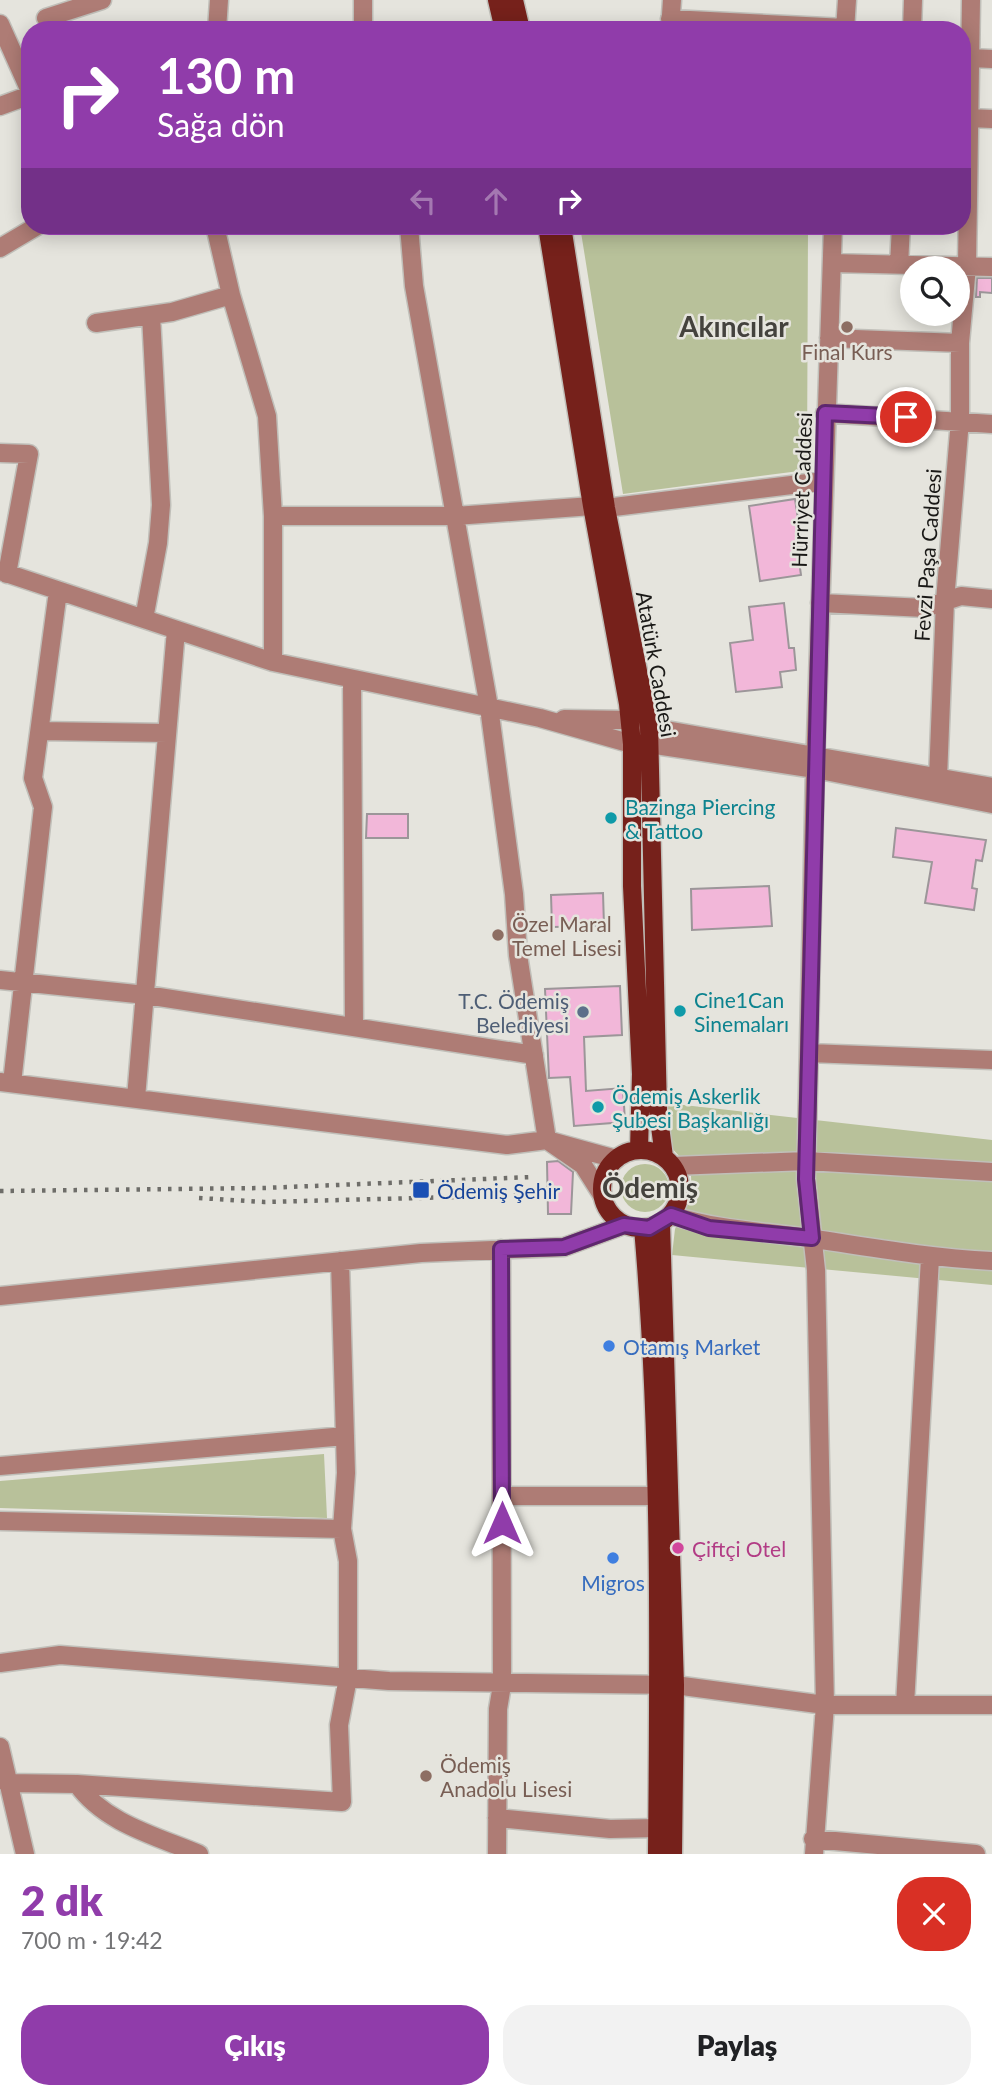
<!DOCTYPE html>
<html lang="tr">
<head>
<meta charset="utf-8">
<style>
	:root { --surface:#fff; --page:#f2f2f2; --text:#202124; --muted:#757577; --accent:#903caa }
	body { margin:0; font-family:Lato,sans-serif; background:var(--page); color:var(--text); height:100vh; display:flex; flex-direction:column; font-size:26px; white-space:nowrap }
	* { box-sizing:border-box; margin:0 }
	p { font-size:23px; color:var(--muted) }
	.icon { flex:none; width:38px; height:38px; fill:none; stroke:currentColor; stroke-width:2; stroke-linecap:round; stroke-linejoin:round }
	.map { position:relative; height:1854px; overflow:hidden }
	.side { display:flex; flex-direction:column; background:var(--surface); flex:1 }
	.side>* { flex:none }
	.banner { position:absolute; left:21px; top:21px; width:950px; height:214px; border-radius:28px; box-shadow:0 4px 18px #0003; background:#903caa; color:#fff; overflow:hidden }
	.controls { position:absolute; left:900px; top:256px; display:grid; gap:14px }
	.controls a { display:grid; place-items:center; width:70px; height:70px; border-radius:50%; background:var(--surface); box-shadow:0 4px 18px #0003; font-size:35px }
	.pin { position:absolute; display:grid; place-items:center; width:60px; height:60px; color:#fff; margin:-30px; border:4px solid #fff; border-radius:50%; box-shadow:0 2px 7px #0007 }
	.me { position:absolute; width:77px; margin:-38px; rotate:0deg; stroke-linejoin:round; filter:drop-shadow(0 0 5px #0008) }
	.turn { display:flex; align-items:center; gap:24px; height:147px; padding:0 21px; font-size:32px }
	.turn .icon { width:91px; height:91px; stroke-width:2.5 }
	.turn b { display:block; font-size:49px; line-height:60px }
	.lanes { display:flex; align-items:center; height:66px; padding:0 21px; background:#0003; justify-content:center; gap:35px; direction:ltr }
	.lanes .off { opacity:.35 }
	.round { display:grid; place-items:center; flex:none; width:74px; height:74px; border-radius:28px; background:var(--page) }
	.overview { display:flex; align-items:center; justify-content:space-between; height:119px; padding:0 21px }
	h1 { font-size:42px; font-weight:800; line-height:52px; color:var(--accent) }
	.primary-button { display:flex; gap:14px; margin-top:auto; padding:14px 21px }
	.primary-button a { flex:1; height:80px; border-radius:28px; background:var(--accent); color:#fff; font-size:28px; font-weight:800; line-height:80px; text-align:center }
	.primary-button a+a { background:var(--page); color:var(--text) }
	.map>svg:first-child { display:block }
	.green { fill:#b8c19a }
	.building { fill:#f2b7d9; stroke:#9c9699; stroke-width:2 }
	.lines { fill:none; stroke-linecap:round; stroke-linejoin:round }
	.minor-casing { stroke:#c0bfb9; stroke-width:21 }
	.major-casing { stroke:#c0bfb9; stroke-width:21 }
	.minor { stroke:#ae7c75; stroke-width:18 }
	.major { stroke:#76211b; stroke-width:18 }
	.rail { stroke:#6e6d69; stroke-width:4.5; stroke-dasharray:3.5 7; stroke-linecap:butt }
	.route-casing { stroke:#5e276e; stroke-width:18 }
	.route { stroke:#903caa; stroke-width:12 }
	.education-dot { fill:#8d6e63; stroke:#e5e4dd; stroke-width:2.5 }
	.culture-dot { fill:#0f9aa8; stroke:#e5e4dd; stroke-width:2.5 }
	.service-dot { fill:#5c6f8a; stroke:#e5e4dd; stroke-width:2.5 }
	.transit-dot { fill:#1a4fb4; stroke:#e5e4dd; stroke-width:2.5 }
	.shop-dot { fill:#3f7fe0; stroke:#e5e4dd; stroke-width:2.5 }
	.hotel-dot { fill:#d1479c; stroke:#e5e4dd; stroke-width:2.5 }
	.labels { text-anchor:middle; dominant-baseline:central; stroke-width:5; stroke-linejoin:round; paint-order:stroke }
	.education-label { font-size:21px; fill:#785e54; stroke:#e5e4dd; text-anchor:start }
	.street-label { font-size:21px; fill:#1a1917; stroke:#e5e4dd }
	.culture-label { font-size:21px; fill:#0d838f; stroke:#e5e4dd; text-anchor:start }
	.service-label { font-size:21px; fill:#4e5e75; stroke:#e5e4dd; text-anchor:end }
	.transit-label { font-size:21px; fill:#164399; stroke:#e5e4dd; text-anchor:start }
	.shop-label { font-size:21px; fill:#366cbe; stroke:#e5e4dd; text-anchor:start }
	.hotel-label { font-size:21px; fill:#b23c85; stroke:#e5e4dd; text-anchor:start }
	.district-label { font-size:28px; font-weight:bold; fill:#44423d; stroke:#e5e4dd }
</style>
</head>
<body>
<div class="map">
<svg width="992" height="1854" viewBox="0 0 992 1854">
	<rect width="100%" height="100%" fill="#e5e4dd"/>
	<path class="green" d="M580 226H808L807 470 623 494Z
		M666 1103 992 1140V1285L672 1255 675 1229 692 1197 691 1176 681 1158 667 1143Z
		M621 1188a24 24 0 1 1 48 0a24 24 0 1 1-48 0Z
		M324 1454 327 1518 0 1508V1481Z"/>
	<path class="building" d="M977 278H992V293L980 292V297H976Z
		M795 499 802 546 797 547 801 575 760 581 749 506Z
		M784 603 789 648H794L796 670 780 672 782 687 736 692 730 643 753 640 749 607Z
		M367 814H408V838H366Z
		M896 828 986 840 982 861 976 860 972 888 977 889 974 910 925 903 932 862 893 857Z
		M769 886 772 926 692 930 691 889Z
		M603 893 604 926 552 927 551 895Z
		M620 986 622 1035 584 1037 586 1091 623 1088 625 1122 574 1126 570 1077 549 1078 545 989Z
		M558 1161 573 1172 571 1214H548L547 1162Z"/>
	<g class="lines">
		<defs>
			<path id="minor" d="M363 0V30
				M46 18 102 0
				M670 19 845 28
				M0 24 30 91
				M217 30 219 0
				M670 30 672 0
				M845 30 847 0
				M912 30 913 0
				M971 58 992 59
				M0 106 30 95
				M970 118 992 119
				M215 226 231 295 267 416 273 516V662
				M409 226 414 286 489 707 514 894 518 955 547 1140 583 1165 602 1195
				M0 248 37 226
				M832 263 992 267
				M899 265 901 226
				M96 323 172 312 231 295
				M829 338 960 343
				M825 413 992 424
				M0 453 29 454 7 574
				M606 508 824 481
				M273 516H455L592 506
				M0 571 273 662 540 718 632 744H649L815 769 992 804
				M820 603 925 608 961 596 992 599
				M144 619 158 543 161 505 151 315
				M352 679 354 1027
				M564 719 630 720 649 727 992 787
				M40 731 167 733
				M938 778 945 601 960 420V343L967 266 971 0
				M0 980 146 995 534 1055
				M809 1053 992 1060
				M0 1082 507 1145 547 1140 616 1159
				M12 1083 43 807 33 778 58 591
				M136 1098 176 630
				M674 1166 807 1161 992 1172
				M671 1215C721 1231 764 1231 815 1239 874 1248 932 1258 992 1261
				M0 1296 421 1253 564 1247 624 1225
				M0 1466 345 1436
				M502 1496H654
				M0 1521 342 1529
				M0 1663 60 1655 389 1681 675 1685 825 1705H992
				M905 1705 930 1258
				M0 1747 25 1854
				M7 1783 77 1784 342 1802 339 1725 348 1678V1561L342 1529 346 1473 340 1261
				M77 1784C104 1823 156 1836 199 1854
				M497 1818 610 1829 658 1828
				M813 1839 976 1854
				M497 1854 498 1709 502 1685 501 1249
				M814 1854 825 1705 816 1270 806 1179 815 769 833 226"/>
			<path id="major" d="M497 0 504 30
				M514 0 521 30
				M547 226 592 506 628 704 632 744V886L641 1074 639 1150
				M562 226 606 508 649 727 658 1111 664 1157
				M602 1189a39 39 0 1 1 78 0a39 39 0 1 1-78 0Z
				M661 1223 675 1685 673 1854
				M643 1228C661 1436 659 1646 657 1854"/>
		</defs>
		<use href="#minor" class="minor-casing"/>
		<use href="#major" class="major-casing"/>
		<use href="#minor" class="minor"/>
		<use href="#major" class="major"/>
		<path class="rail" d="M0 1191 263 1188 533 1177
			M199 1198 264 1202 533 1195"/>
	</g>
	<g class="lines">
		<defs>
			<path id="route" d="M502 1523 501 1249 564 1247 624 1225 649 1228 671 1215 709 1228 812 1238 806 1179 825 413 906 417"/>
		</defs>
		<use href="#route" class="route-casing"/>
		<use href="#route" class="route"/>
	</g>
	<g class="education-dot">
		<circle cx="847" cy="327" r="7"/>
		<circle cx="498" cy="935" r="7"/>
		<circle cx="426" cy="1776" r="7"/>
	</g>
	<g class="culture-dot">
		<circle cx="611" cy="818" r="7"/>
		<circle cx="680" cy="1011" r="7"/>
		<circle cx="598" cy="1107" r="7"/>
	</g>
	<circle class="service-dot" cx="583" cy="1012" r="7"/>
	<rect class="transit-dot" x="412" y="1181" width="18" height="18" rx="3.5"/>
	<g class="shop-dot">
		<circle cx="609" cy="1346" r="7"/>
		<circle cx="613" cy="1558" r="7"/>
	</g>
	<circle class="hotel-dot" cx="678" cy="1548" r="7"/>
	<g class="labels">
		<g class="education-label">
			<text x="847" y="351" text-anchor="middle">Final Kurs</text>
			<text x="512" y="923">Özel Maral<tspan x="512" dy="24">Temel Lisesi</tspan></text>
			<text x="440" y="1764">Ödemiş<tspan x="440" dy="24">Anadolu Lisesi</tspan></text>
		</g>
		<g class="street-label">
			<text transform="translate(801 490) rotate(-88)">Hürriyet Caddesi</text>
			<text transform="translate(927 555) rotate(-86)">Fevzi Paşa Caddesi</text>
			<text transform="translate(657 664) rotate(80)">Atatürk Caddesi</text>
		</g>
		<g class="culture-label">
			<text x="625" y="806">Bazinga Piercing<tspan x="625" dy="24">&amp; Tattoo</tspan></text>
			<text x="694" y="999">Cine1Can<tspan x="694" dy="24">Sinemaları</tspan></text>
			<text x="612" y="1095">Ödemiş Askerlik<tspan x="612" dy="24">Şubesi Başkanlığı</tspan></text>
		</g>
		<g class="service-label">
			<text x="569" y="1000">T.C. Ödemiş<tspan x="569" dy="24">Belediyesi</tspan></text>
		</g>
		<g class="transit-label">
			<text x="437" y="1190">Ödemiş Şehir</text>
		</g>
		<g class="shop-label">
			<text x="623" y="1346">Otamış Market</text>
			<text x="613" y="1582" text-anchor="middle">Migros</text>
		</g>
		<g class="hotel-label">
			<text x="692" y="1548">Çiftçi Otel</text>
		</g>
		<g class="district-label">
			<text x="734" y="326">Akıncılar</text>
			<text x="650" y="1187">Ödemiş</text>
		</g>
	</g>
</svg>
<div class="controls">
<a><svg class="icon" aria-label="search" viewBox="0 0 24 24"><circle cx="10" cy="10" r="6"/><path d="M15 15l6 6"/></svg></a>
</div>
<div class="pin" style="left:906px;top:417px;background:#d93025"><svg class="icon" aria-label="arrive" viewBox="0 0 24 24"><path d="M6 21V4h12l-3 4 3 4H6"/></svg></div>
<svg class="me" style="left:502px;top:1523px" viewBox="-20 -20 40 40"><path d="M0-17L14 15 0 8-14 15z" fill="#903caa" stroke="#fff" stroke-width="4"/></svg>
<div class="banner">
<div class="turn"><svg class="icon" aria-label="right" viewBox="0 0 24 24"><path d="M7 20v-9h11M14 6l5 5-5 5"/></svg><div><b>130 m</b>Sağa dön</div></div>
<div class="lanes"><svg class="icon off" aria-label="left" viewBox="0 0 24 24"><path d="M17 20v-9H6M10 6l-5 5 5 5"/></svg><svg class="icon off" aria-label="ahead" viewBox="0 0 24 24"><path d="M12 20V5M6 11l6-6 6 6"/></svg><svg class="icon" aria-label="right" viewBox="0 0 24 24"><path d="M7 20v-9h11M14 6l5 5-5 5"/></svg></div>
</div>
</div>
<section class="side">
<div class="overview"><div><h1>2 dk</h1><p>700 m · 19:42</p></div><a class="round" style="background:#d93025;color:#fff"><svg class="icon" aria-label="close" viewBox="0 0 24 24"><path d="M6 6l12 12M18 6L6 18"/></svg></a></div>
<div class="primary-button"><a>Çıkış</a><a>Paylaş</a></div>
</section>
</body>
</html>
